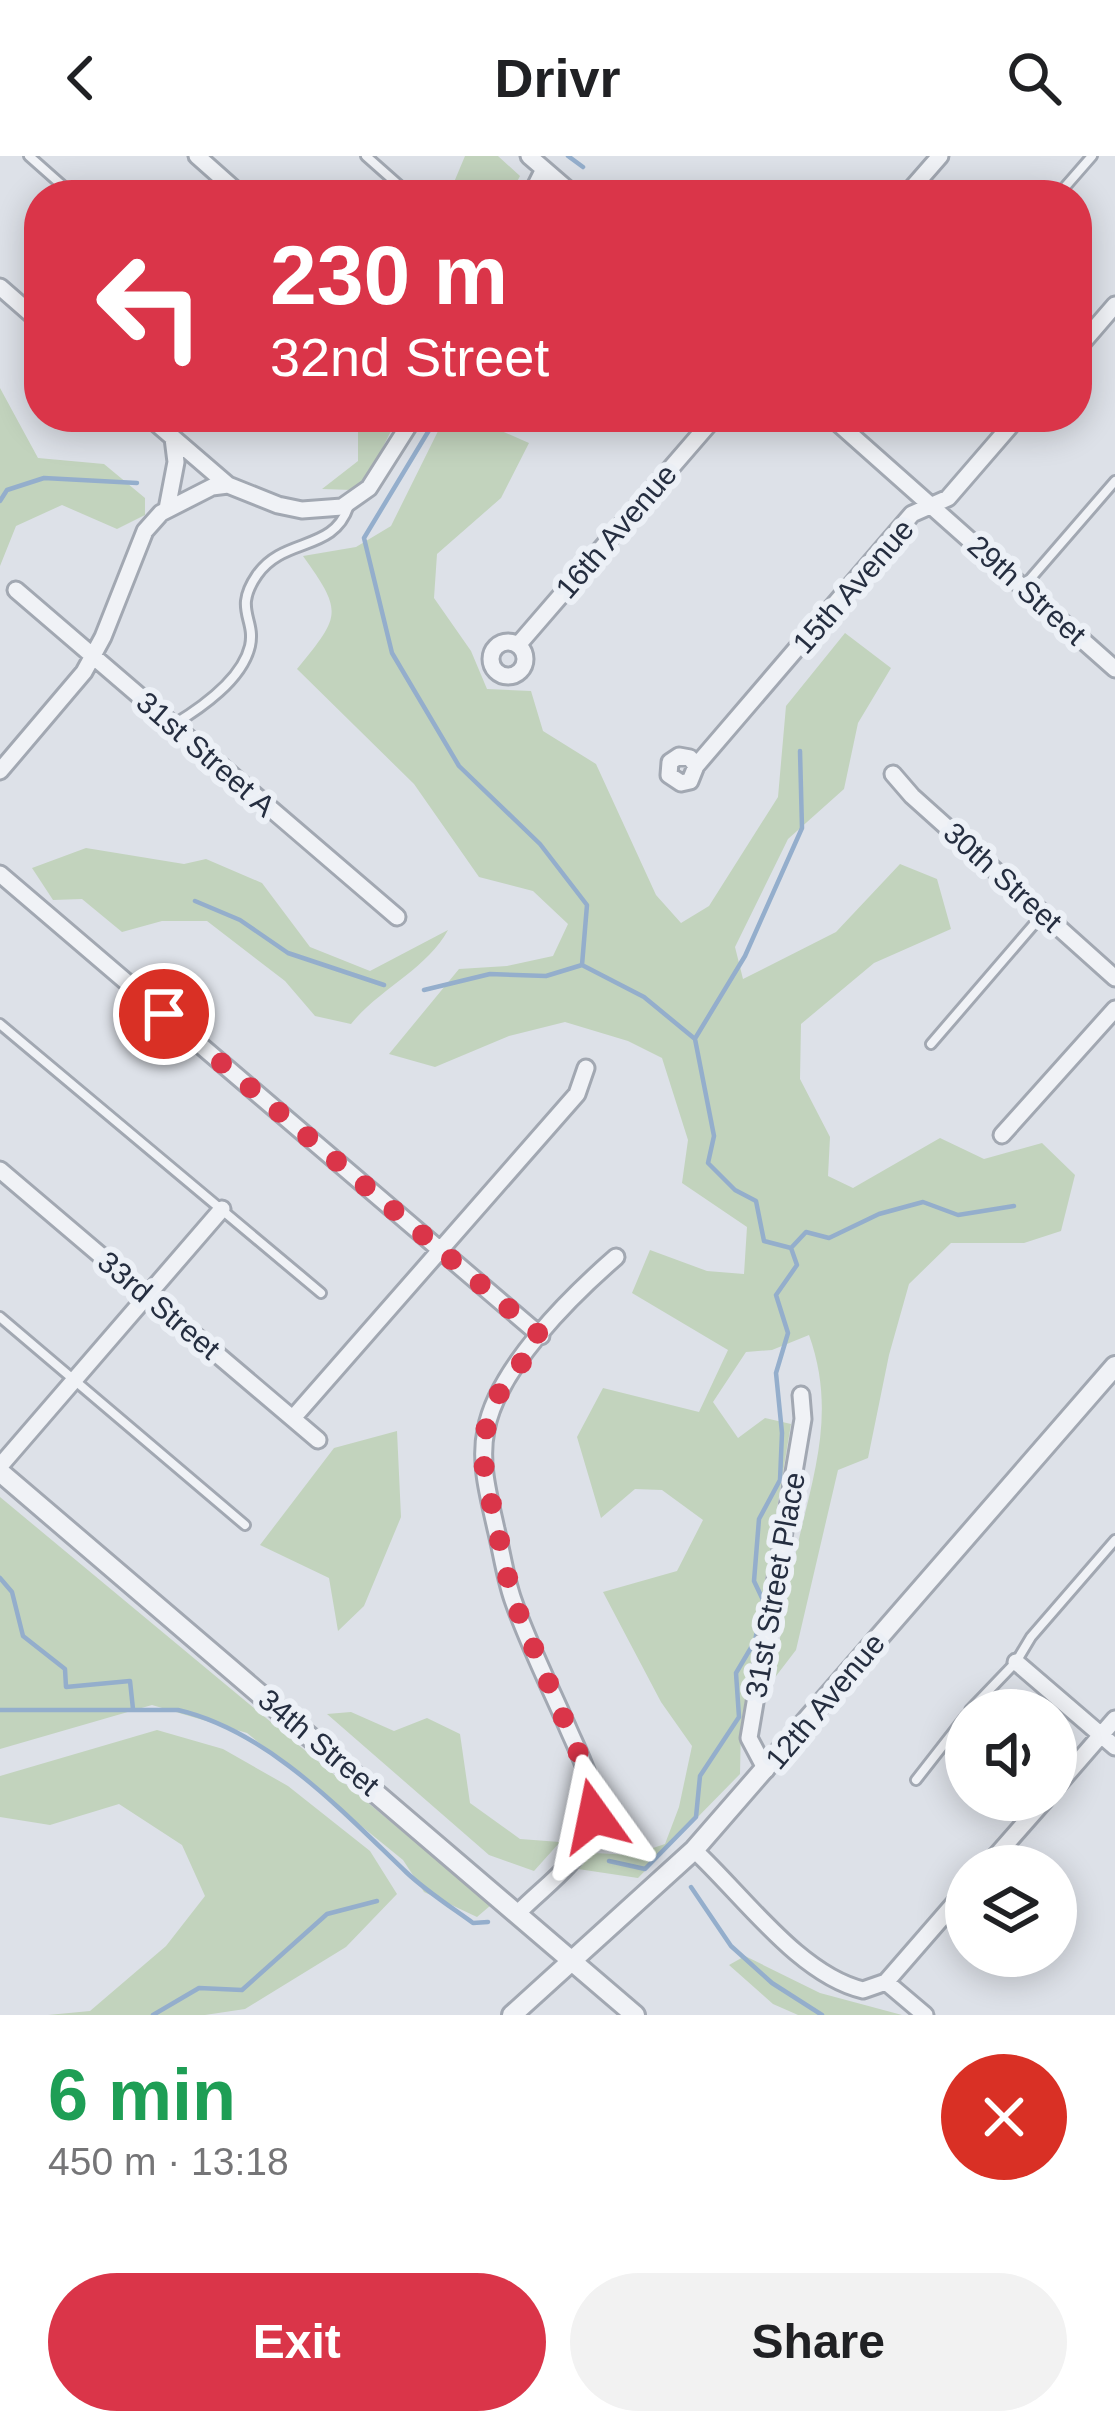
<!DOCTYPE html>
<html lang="en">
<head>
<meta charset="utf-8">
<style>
	:root { --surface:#fff; --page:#f2f2f2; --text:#202124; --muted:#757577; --accent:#da3549 }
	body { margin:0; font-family:Arial,sans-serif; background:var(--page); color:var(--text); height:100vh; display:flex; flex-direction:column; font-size:45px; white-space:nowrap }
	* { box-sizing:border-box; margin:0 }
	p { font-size:39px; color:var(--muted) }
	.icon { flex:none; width:66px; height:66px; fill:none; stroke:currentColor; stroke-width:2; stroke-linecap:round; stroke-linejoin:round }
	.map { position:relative; height:1859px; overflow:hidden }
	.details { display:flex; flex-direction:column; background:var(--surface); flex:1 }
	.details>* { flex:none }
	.hud { position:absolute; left:24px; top:24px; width:1068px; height:252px; border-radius:48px; box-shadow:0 6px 30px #0003; background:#da3549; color:#fff; overflow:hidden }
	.fabs { position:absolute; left:945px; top:1533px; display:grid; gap:24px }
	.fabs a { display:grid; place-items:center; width:132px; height:132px; border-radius:50%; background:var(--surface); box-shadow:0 6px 30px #0003; font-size:60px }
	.pin { position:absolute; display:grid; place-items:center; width:102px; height:102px; color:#fff; margin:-51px; border:6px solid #fff; border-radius:50%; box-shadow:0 3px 12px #0007 }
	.me { position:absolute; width:132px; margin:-66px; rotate:348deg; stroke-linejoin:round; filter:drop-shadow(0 0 9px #0008) }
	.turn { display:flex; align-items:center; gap:42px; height:252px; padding:0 48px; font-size:54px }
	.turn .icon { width:156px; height:156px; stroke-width:2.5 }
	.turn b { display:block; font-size:84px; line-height:102px }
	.round { display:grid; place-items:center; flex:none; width:126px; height:126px; border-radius:63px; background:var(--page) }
	.overview { display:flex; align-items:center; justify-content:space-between; height:204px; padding:0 48px }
	h1 { font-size:72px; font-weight:600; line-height:90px; color:#1e9e55 }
	.primary-button { display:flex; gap:24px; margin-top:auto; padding:24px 48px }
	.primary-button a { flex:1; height:138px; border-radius:72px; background:var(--accent); color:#fff; font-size:48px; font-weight:600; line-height:138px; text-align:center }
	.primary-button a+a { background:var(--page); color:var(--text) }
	header { display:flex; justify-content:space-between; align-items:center; height:156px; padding:0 48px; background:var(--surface); font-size:54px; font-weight:600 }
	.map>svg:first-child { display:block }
	.green { fill:#c2d3bd }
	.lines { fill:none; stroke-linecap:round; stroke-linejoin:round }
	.stream { stroke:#94aecc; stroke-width:4.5 }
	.service-casing { stroke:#a2a8b2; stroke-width:14 }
	.minor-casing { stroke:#a2a8b2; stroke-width:21 }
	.tertiary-casing { stroke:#a2a8b2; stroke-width:24 }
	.service { stroke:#f0f2f6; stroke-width:8 }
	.minor { stroke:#f0f2f6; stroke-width:15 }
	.tertiary { stroke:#f0f2f6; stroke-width:18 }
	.route { stroke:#da3549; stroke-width:21; stroke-dasharray:0 37.8 }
	.labels { text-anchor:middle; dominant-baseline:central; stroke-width:12; stroke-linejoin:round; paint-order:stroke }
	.street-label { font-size:30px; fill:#252e40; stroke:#ecf0f6 }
</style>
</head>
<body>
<header><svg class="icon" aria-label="back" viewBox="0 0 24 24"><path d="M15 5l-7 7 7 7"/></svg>Drivr<svg class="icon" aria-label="search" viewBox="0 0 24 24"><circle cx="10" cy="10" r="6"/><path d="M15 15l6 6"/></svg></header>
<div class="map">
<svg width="1115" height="1859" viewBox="0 0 1115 1859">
	<rect width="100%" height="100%" fill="#dde1e8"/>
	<path class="green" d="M465 0H498L520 20 510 39H453L452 31Z
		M0 232 38 302 104 308 145 342V359L117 373 62 349 16 370 0 410Z
		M358 261H398L369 319 353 334 322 333 358 305Z
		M445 261H470L529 287 501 342 437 398 434 442 471 495 487 533 531 535 543 575 596 608 656 739 681 767 709 750 778 641 786 550 845 477 891 512 858 567 844 633 788 683 735 791 743 823 836 776 900 708 937 723 951 773 874 807 801 868 800 923 830 981 828 1020 853 1032 940 982 984 1003 1042 987 1075 1019 1061 1075 1024 1087H951L909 1128 889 1199 868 1302 838 1314 796 1494 773 1524C780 1482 787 1438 796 1396 813 1319 837 1257 809 1179L772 1194 746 1196 713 1246 738 1282 765 1262 791 1268 741 1570 740 1618 638 1722 578 1713 594 1697 632 1699 665 1688 679 1651 692 1590 661 1546 603 1436 677 1415 703 1364 662 1334 635 1333 601 1362 577 1281 603 1232 699 1256 728 1194 632 1137 650 1094 707 1115 744 1118 747 1071 682 1027 688 984 662 902 628 885 565 866 509 880 435 911 389 898 459 813 507 810 553 800 568 768 533 735 479 721 414 628 297 513C340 460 344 457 303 400L356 391 391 370Z
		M86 692 184 708 206 703 262 727 310 791 370 815 448 774C427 813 379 833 351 868L315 860 285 825 207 765H162L122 776 82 743 53 744 32 712Z
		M397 1275 401 1361 364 1450 338 1475 329 1422 260 1389 334 1292Z
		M0 1341 491 1749 477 1761 424 1736 403 1704 247 1577 152 1549 0 1593Z
		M351 1556 394 1575 427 1562 460 1578 470 1647 520 1683 560 1686 534 1715 489 1699 327 1558Z
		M157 1574 223 1593 288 1630 370 1695 397 1738 346 1791 245 1853 205 1859H48L90 1855 166 1790 205 1740 182 1689 119 1648 50 1669 0 1661V1620Z
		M745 1800 820 1837 902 1859H798L773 1848 729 1809Z"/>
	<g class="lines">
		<path class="stream" d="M568 0 583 11
			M437 261 364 382 392 497 459 610 540 688 587 749 582 809 644 841 695 883 714 980 708 1007 735 1034 756 1045 764 1085 791 1092 797 1109 776 1139 788 1177 776 1217 782 1277 780 1324 759 1363 754 1425 763 1444 755 1485 736 1517 739 1561 700 1620 696 1661 645 1713 609 1705
			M0 345 7 334 44 322 137 327
			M195 745 240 764 288 797 384 829
			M424 834 490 818 546 820 582 809
			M696 881 745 800 802 672 800 595
			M791 1092 806 1076 829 1082 879 1058 923 1046 958 1059 1014 1050
			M0 1422 12 1436 23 1480 65 1513 66 1531 130 1525 133 1553
			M0 1554H178C268 1575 341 1654 406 1716 426 1735 451 1751 473 1767L488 1766
			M691 1731 731 1790 772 1827 822 1859
			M153 1859 199 1832 242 1834 327 1758 377 1745"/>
		<defs>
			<path id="service" d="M29 0 73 39
				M366 0 410 39
				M1058 39 1092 0
				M852 278 867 261
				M1025 429 1115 325
				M173 569C201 552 242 524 250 490 256 462 233 454 257 419 284 380 334 397 349 349
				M0 868 321 1137
				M931 888 1042 759
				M0 1161 245 1369
				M970 1554 1016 1506 1031 1481 1115 1384
				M916 1624 966 1560"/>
			<path id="minor" d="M197 0 241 39
				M529 0 574 39
				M531 39 544 13
				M906 39 940 0
				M0 131 39 165
				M1077 193 1115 149
				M149 261 228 329
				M831 261 1115 513
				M167 353 176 306 173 282
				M16 434 397 761
				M491 503a17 17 0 1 1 34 0a17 17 0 1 1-34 0Z
				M518 489 715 261
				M696 610 690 602 679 600 670 606 669 619 681 627 690 625 696 610 912 358 948 342 1018 261
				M0 615 84 516 103 481 145 375 161 357 212 331 228 329 278 349 302 354 342 351 369 332 414 261
				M893 618 912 640 1115 822
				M0 718 541 1180
				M1002 979 1115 853
				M0 1014 318 1284
				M293 1262 577 938 586 912
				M0 1310 222 1053
				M1016 1506 1115 1591
				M766 1614 749 1582 803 1263 801 1239
				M1056 1631 1115 1563
				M694 1694C742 1738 799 1819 863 1834L886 1826 966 1734
				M987 1710 1045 1644
				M519 1756C543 1731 578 1709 590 1674 602 1638 581 1603 567 1570 549 1529 528 1487 513 1444 505 1421 502 1397 496 1373 489 1341 479 1307 486 1274 497 1213 570 1141 616 1101
				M886 1826 925 1859"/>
			<path id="tertiary" d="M0 1316 635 1859
				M512 1859 694 1694 1115 1210"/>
		</defs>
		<use href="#service" class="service-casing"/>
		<use href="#minor" class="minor-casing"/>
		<use href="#tertiary" class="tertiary-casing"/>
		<use href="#service" class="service"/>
		<use href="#minor" class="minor"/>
		<use href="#tertiary" class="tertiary"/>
	</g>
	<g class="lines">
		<path class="route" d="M164 858 541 1180 496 1242 486 1273 484 1314 512 1441 586 1615 592 1632 594 1660"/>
	</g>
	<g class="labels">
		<g class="street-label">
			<text transform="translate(616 375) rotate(-49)">16th Avenue</text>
			<text transform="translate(853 430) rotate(-49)">15th Avenue</text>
			<text transform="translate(1027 434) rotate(42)">29th Street</text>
			<text transform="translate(206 598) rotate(41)">31st Street A</text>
			<text transform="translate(1003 721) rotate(42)">30th Street</text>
			<text transform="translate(159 1149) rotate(40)">33rd Street</text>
			<text transform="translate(775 1429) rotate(-80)">31st Street Place</text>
			<text transform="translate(825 1545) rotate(-50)">12th Avenue</text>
			<text transform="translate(319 1586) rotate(40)">34th Street</text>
		</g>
	</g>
</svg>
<div class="fabs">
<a><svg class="icon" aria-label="sound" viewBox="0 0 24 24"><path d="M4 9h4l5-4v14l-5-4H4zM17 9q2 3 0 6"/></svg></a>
<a><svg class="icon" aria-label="layers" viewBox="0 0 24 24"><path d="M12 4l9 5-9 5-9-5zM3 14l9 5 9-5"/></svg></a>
</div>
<div class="pin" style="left:164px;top:858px;background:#d93025"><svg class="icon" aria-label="arrive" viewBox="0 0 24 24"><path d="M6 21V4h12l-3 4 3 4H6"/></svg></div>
<svg class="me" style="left:594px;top:1660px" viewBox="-20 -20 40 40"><path d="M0-17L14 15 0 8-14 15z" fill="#da3549" stroke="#fff" stroke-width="4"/></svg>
<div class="hud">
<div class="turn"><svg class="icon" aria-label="left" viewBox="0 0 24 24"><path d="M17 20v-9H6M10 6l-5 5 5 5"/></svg><div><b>230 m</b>32nd Street</div></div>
</div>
</div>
<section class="details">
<div class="overview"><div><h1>6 min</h1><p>450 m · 13:18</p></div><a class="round" style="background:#d93025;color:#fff"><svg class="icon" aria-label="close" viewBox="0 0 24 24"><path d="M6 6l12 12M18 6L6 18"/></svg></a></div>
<div class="primary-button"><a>Exit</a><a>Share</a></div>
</section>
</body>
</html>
